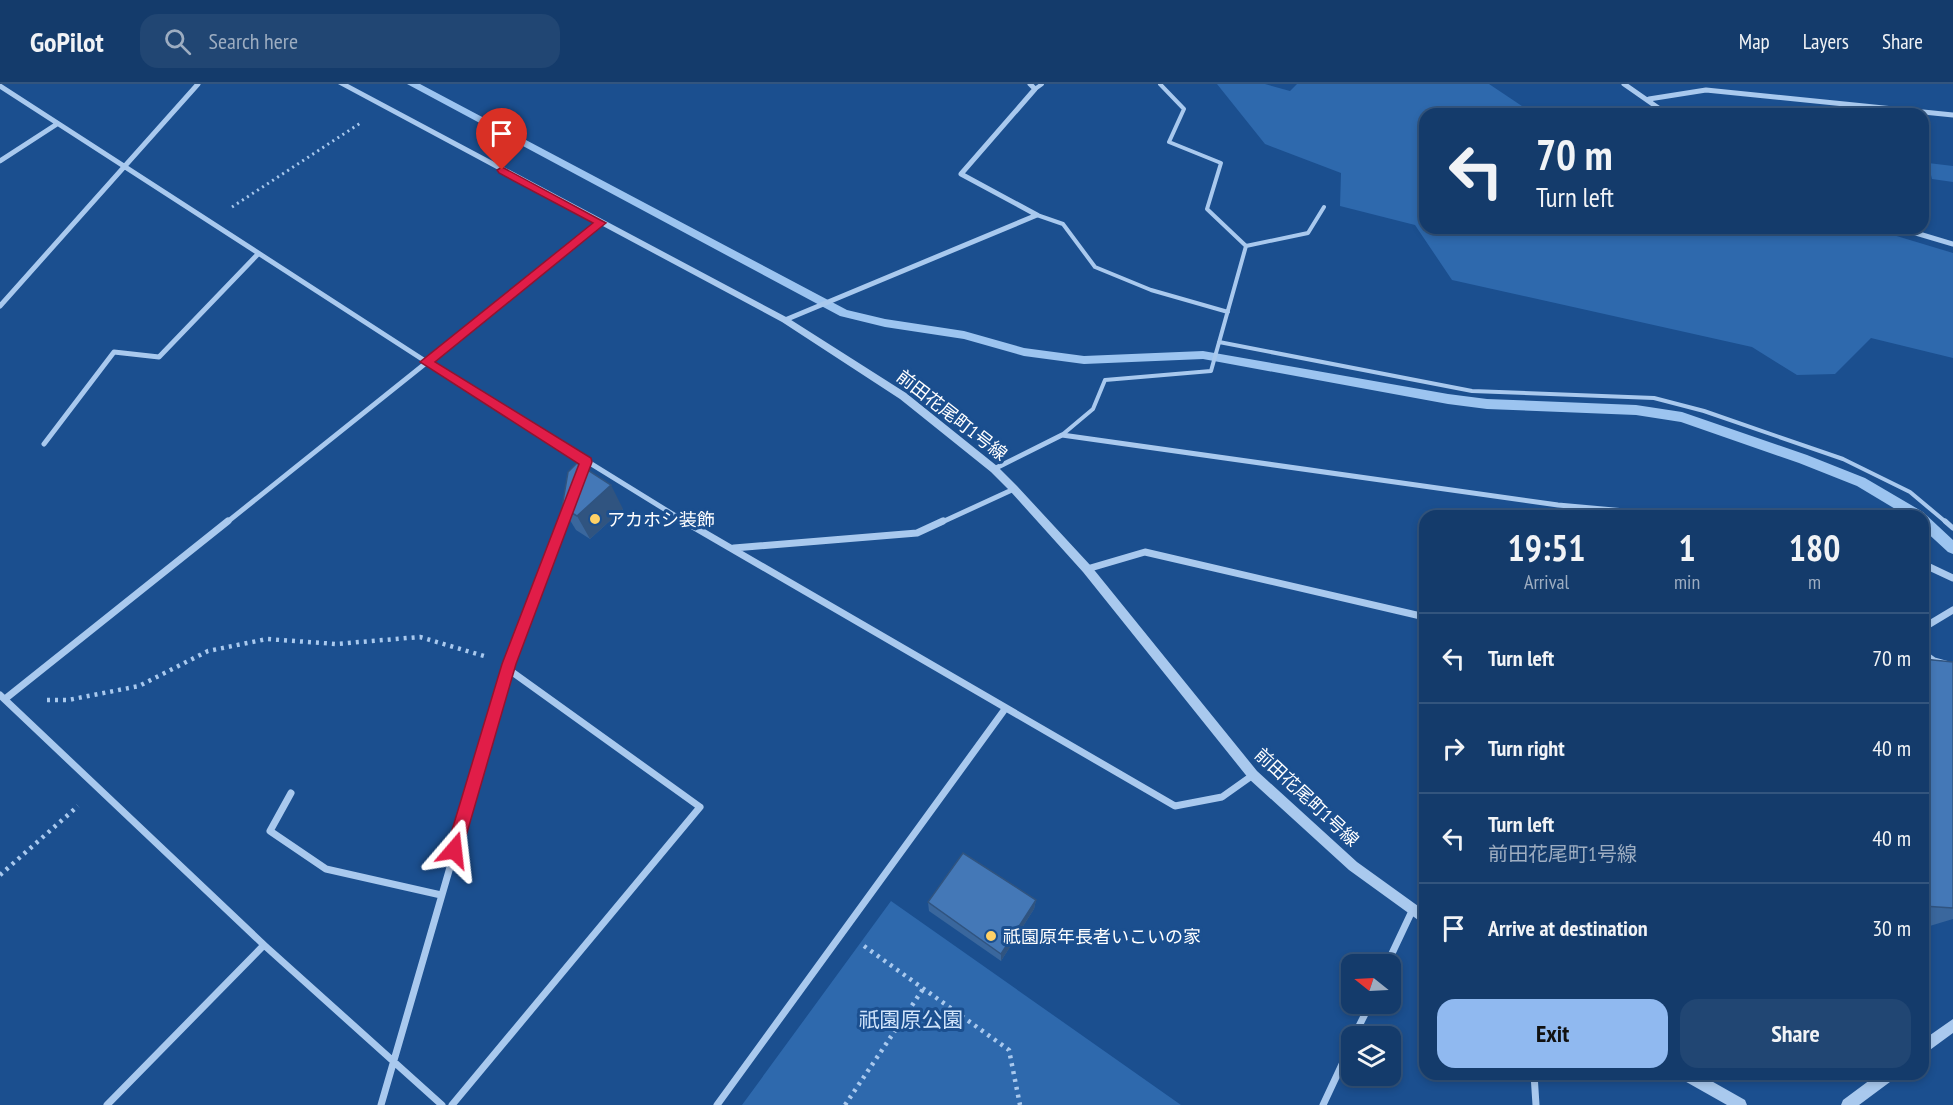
<!DOCTYPE html>
<html lang="en">
<head>
<meta charset="utf-8">
<style>
	:root { --surface:#143b6b; --page:#214673; --text:#f1f3f6; --muted:#9dadc1; --line:#33557e; --accent:#90b9f0 }
	body { margin:0; font-family:"PT Sans Narrow","Noto Sans JP",sans-serif; background:var(--page); color:var(--text); height:100vh; display:flex; flex-direction:column; font-size:22px; white-space:nowrap }
	* { box-sizing:border-box; margin:0 }
	p { font-size:20px; color:var(--muted) }
	.icon { flex:none; width:33px; height:33px; fill:none; stroke:currentColor; stroke-width:2; stroke-linecap:round; stroke-linejoin:round }
	.map { position:relative; flex:1; overflow:hidden }
	.sheet { position:absolute; left:1419px; top:426px; width:510px; height:570px; display:flex; flex-direction:column; background:var(--surface); border-radius:18px; box-shadow:0 3px 9px #0003,0 0 0 2px var(--line) }
	.sheet>* { flex:none }
	.top-card { position:absolute; left:1419px; top:24px; width:510px; height:126px; border-radius:18px; box-shadow:0 3px 9px #0003,0 0 0 2px var(--line); background:#143b6b; color:var(--text); overflow:hidden }
	.needle { width:39px; rotate:288deg }
	.buttons { position:absolute; left:1341px; top:870px; display:grid; gap:12px }
	.buttons a { display:grid; place-items:center; width:60px; height:60px; border-radius:12px; background:var(--surface); box-shadow:0 3px 9px #0003,0 0 0 2px var(--line); font-size:30px }
	.pin { position:absolute; display:grid; place-items:center; width:51px; height:51px; color:#fff; margin:-62px -26px; border-radius:50% 50% 50% 0; rotate:-45deg; box-shadow:0 0 6px #0007 }
	.pin .icon { rotate:45deg }
	.me { position:absolute; width:66px; margin:-33px; rotate:17deg; stroke-linejoin:round; filter:drop-shadow(0 0 4px #0008) }
	.turn { display:flex; align-items:center; gap:21px; height:126px; padding:0 18px; font-size:27px }
	.turn .icon { width:78px; height:78px; stroke-width:2.5 }
	.turn b { display:block; font-size:42px; line-height:51px }
	.eta { display:flex; justify-content:space-evenly; align-items:center; height:102px; text-align:center }
	.eta b { font-size:36px; font-weight:800; line-height:42px }
	.action { display:flex; gap:12px; margin-top:auto; padding:12px 18px }
	.action a { flex:1; height:69px; border-radius:18px; background:var(--accent); color:#111; font-size:24px; font-weight:800; line-height:69px; text-align:center }
	.action a+a { background:var(--page); color:var(--text) }
	ul { padding:0; list-style:none }
	li { display:flex; align-items:center; gap:18px; height:90px; padding:0 18px; border-top:2px solid var(--line) }
	li div { flex:1 }
	li b { display:block; font-size:22px }
	li em { font-style:normal }
	header { display:flex; align-items:center; gap:36px; box-sizing:border-box; height:84px; padding:0 30px; background:var(--surface); border-bottom:2px solid var(--line) }
	header strong { font-size:28px }
	nav { display:flex; gap:33px; margin-inline-start:auto; font-size:21px }
	.search { width:420px; height:54px; background:var(--page); display:flex; align-items:center; gap:15px; box-sizing:border-box; padding:0 21px; border-radius:18px; color:var(--muted); font-size:22px }
	.map>svg:first-child { display:block }
	.green { fill:#2e69ad }
	.lines { fill:none; stroke-linecap:round; stroke-linejoin:round }
	.stream { fill:#9cc4f0; fill-rule:evenodd }
	.path-far1 { stroke:#a9c9ee; stroke-width:3; stroke-dasharray:2 4; stroke-linecap:butt }
	.path { stroke:#a9c9ee; stroke-width:4.5; stroke-dasharray:3 5; stroke-linecap:butt }
	.service-far1 { stroke:#a9c9ee; stroke-width:4 }
	.service { stroke:#a9c9ee; stroke-width:5 }
	.minor-far1 { stroke:#a9c9ee; stroke-width:5 }
	.minor { stroke:#a9c9ee; stroke-width:7 }
	.tertiary { fill:#a9c9ee; fill-rule:evenodd }
	.wall { fill:#3a679d }
	.shaded-wall { fill:#305480 }
	.building { fill:#4478b7; stroke:#305480; stroke-width:1.5 }
	.route { fill:#e11d48; stroke:#92132f; stroke-width:1.5 }
	.poi-dot { fill:#ffd166; stroke:#1b4f8f; stroke-width:2 }
	.labels { text-anchor:middle; dominant-baseline:central; stroke-width:6; stroke-linejoin:round; paint-order:stroke }
	.street-label { font-size:18px; fill:#fff; stroke:#1b4f8f }
	.poi-label { font-size:18px; fill:#fff; stroke:#1b4f8f; text-anchor:start }
	.near-park-label { font-size:21px; fill:#cfe3fa; stroke:#1b4f8f }
</style>
</head>
<body>
<header>
<strong>GoPilot</strong>
<div class="search"><svg class="icon" aria-label="search" viewBox="0 0 24 24"><circle cx="10" cy="10" r="6"/><path d="M15 15l6 6"/></svg>Search here</div>
<nav><a>Map</a><a>Layers</a><a>Share</a></nav>
</header>
<div class="map">
<svg width="1953" height="1021" viewBox="0 0 1953 1021">
	<rect width="100%" height="100%" fill="#1b4f8f"/>
	<path class="green" d="M1217 0H1265L1290 7 1297 0H1489L1534 30H1425V144H1870L1953 169V274L1871 254 1835 290 1797 291 1752 263 1452 196 1415 141 1340 122 1341 89 1265 60Z
		M1928 79 1953 82V98L1932 95Z
		M891 817 1181 1021H742Z"/>
	<g class="lines">
		<path class="stream" d="M407 0H420L847 226 885 235 964 247 1024 264 1084 272 1203 267 1448 310 1487 315 1636 321 1682 328 1807 371 1865 394 1923 428 1953 456V470L1948 468 1923 445V432H1907L1857 402 1799 379 1681 338 1636 331 1487 325 1448 320 1203 275 1084 280 1024 272 964 255 885 243 840 232Z"/>
		<path class="path-far1" d="M232 123 362 38"/>
		<path class="path" d="M47 616H68L139 602 208 567 267 555 336 560 420 553 484 572
			M0 791 78 722
			M864 862 1009 966 1020 1021
			M845 1021 923 905"/>
		<path class="service-far1" d="M1035 5 1042 0
			M1037 131 1063 140 1095 183 1151 206 1228 228
			M1246 162 1308 149 1324 123
			M1219 258 1472 307 1654 314 1704 327 1843 375 1910 408 1947 439
			M1062 351 1093 325 1105 296 1211 287 1246 162 1207 125 1221 79 1169 58 1184 25 1160 0"/>
		<path class="service" d="M1945 437 1953 444"/>
		<path class="minor-far1" d="M1624 0 1667 30
			M0 2 436 284 687 439
			M1649 15 1706 6 1953 31
			M0 77 57 40
			M1899 144 1953 160
			M0 222 198 0
			M785 236 1037 131 961 90 1035 5 1030 0
			M44 360 114 268 159 273 258 170
			M994 385 1062 351 1558 421 1681 432
			M226 439 601 139
			M562 439 568 424
			M940 439 1014 405"/>
		<path class="minor" d="M684 437 1175 722 1222 713 1253 691
			M734 464 917 449 943 437
			M1923 480 1953 494
			M1087 485 1145 468 1425 533
			M1923 544 1953 526
			M1923 569 1934 577 1953 582
			M0 611 264 861 442 1021
			M5 615 228 437
			M291 709 270 747 326 785 441 811
			M1387 880 1412 827
			M1354 952 1370 920
			M1534 990 1536 1021
			M107 1021 264 861
			M381 1021 509 580 563 437
			M452 1021 700 723 508 585
			M717 1021 1005 625
			M1323 1021 1352 959"/>
		<path class="tertiary" d="M338 0H348L788 234 906 309 997 382 1017 402 1091 482 1257 687 1357 778 1425 827V841L1349 786 1249 695 1083 488 1011 408 991 388 900 315 782 238Z
			M1953 935V949L1923 971V956Z
			M1679 990H1699L1745 1016 1747 1021H1727L1681 995Z
			M1878 990H1896L1894 995 1859 1021H1841L1843 1016Z"/>
	</g>
	<path class="wall" d="M562 423 623 425 590 455 576 446Z
		M1923 575 1953 578V835L1923 844Z
		M1036 816 1034 825 1001 877 929 827 928 818Z"/>
	<path class="shaded-wall" d="M611 401 623 425 590 455 577 432Z
		M1036 816 1034 825 1001 877V870Z"/>
	<path class="building" d="M577 379 611 401 577 432 562 423 568 388Z
		M1923 575 1953 578V824L1923 822Z
		M963 769 1036 816 1001 870 928 818Z"/>
	<path class="route" d="M502 83 606 139 435 278 591 374 592 378 516 580 462 766 460 771 454 774 449 771 446 766 502 580 579 380 420 278 593 139 499 89 497 86Z"/>
	<g class="poi-dot">
		<circle cx="595" cy="435" r="6"/>
		<circle cx="991" cy="852" r="6"/>
	</g>
	<g class="labels">
		<g class="street-label">
			<text transform="translate(952 331) rotate(38)">前田花尾町1号線</text>
			<text transform="translate(1307 713) rotate(43)">前田花尾町1号線</text>
		</g>
		<g class="poi-label">
			<text x="607" y="435">アカホシ装飾</text>
			<text x="1003" y="852">祇園原年長者いこいの家</text>
		</g>
		<g class="near-park-label">
			<text x="911" y="935">祇園原公園</text>
		</g>
	</g>
</svg>
<div class="buttons">
<a><svg class="needle" viewBox="-14 -14 28 28"><path d="M0-13l5 13h-10z" fill="#e53935"/><path d="M0 13l5-13h-10z" fill="#9dadc1"/></svg></a>
<a><svg class="icon" aria-label="layers" viewBox="0 0 24 24"><path d="M12 4l9 5-9 5-9-5zM3 14l9 5 9-5"/></svg></a>
</div>
<div class="pin" style="left:502px;top:86px;background:#d93025"><svg class="icon" aria-label="arrive" viewBox="0 0 24 24"><path d="M6 21V4h12l-3 4 3 4H6"/></svg></div>
<svg class="me" style="left:454px;top:766px" viewBox="-20 -20 40 40"><path d="M0-17L14 15 0 8-14 15z" fill="#e11d48" stroke="#fff" stroke-width="4"/></svg>
<div class="top-card">
<div class="turn"><svg class="icon" aria-label="left" viewBox="0 0 24 24"><path d="M17 20v-9H6M10 6l-5 5 5 5"/></svg><div><b>70 m</b>Turn left</div></div>
</div>
<section class="sheet">
<div class="eta">
<div><b>19:51</b><p>Arrival</p></div>
<div><b>1</b><p>min</p></div>
<div><b>180</b><p>m</p></div>
</div>
<ul>
<li><svg class="icon" aria-label="left" viewBox="0 0 24 24"><path d="M17 20v-9H6M10 6l-5 5 5 5"/></svg><div><b>Turn left</b></div><em>70 m</em></li>
<li><svg class="icon" aria-label="right" viewBox="0 0 24 24"><path d="M7 20v-9h11M14 6l5 5-5 5"/></svg><div><b>Turn right</b></div><em>40 m</em></li>
<li><svg class="icon" aria-label="left" viewBox="0 0 24 24"><path d="M17 20v-9H6M10 6l-5 5 5 5"/></svg><div><b>Turn left</b><p>前田花尾町1号線</p></div><em>40 m</em></li>
<li><svg class="icon" aria-label="arrive" viewBox="0 0 24 24"><path d="M6 21V4h12l-3 4 3 4H6"/></svg><div><b>Arrive at destination</b></div><em>30 m</em></li>
</ul>
<div class="action"><a>Exit</a><a>Share</a></div>
</section>
</div>
</body>
</html>
